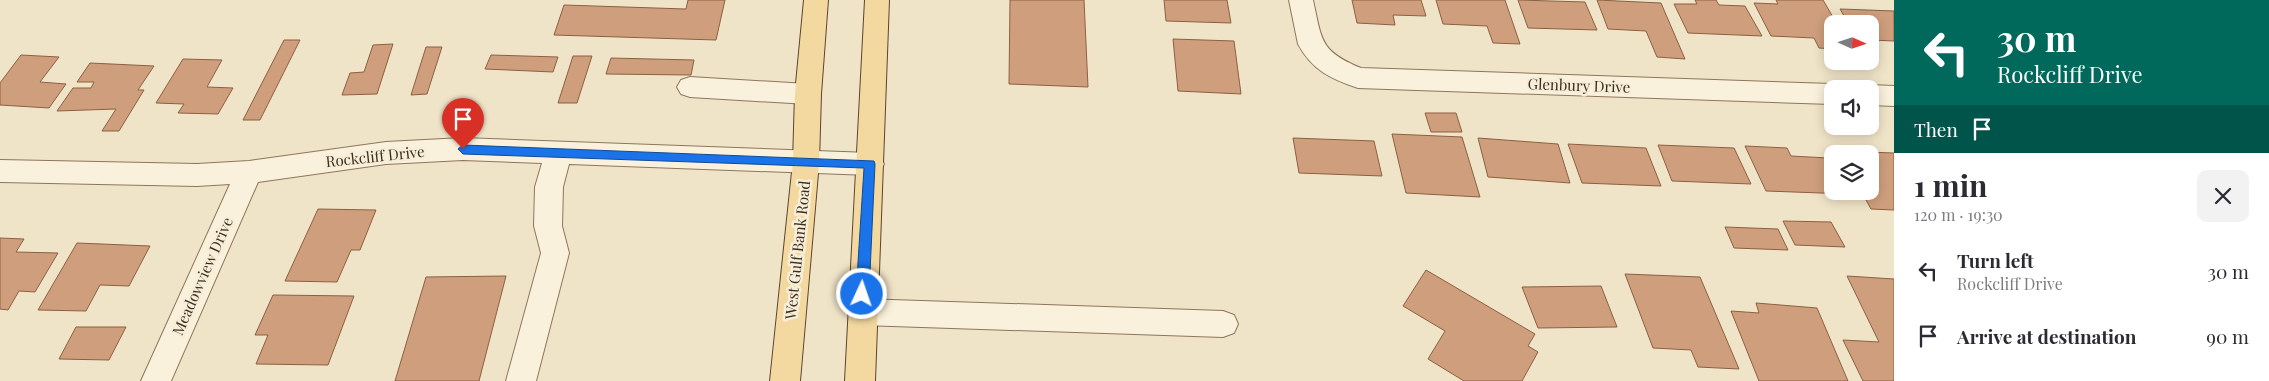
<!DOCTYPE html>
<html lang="en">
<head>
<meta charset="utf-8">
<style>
	:root { --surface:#fff; --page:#f2f2f3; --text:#2b2b33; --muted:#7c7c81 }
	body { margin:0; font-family:"Playfair Display",serif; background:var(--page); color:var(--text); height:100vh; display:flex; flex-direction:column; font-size:19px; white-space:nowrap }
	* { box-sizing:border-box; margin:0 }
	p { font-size:16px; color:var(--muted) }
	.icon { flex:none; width:28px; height:28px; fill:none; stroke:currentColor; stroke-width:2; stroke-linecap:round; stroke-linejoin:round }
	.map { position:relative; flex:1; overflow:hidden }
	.side { display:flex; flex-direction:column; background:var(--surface); width:375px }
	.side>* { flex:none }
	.hud { background:#00695c; color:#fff; overflow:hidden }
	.needle { width:32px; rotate:93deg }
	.tools { position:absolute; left:1824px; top:15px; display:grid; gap:10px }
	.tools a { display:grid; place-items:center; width:55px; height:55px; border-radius:10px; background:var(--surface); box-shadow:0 2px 12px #0003; font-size:25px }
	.pin { position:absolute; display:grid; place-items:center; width:42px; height:42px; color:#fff; margin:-51px -21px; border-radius:50% 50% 50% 0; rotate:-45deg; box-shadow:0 0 5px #0007 }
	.pin .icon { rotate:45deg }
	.me { position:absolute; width:55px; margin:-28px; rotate:3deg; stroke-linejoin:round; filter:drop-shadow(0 0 4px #0008) }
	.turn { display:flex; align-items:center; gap:18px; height:105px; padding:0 20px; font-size:22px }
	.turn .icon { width:65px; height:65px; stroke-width:2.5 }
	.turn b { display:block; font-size:35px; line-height:42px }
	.then { display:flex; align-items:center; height:48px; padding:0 20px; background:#0003; gap:10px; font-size:19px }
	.round { display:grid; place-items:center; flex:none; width:52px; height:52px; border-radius:10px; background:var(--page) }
	.overview { display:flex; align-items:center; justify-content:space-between; height:85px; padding:0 20px }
	h1 { font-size:30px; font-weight:700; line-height:38px }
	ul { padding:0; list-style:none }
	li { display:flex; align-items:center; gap:15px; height:65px; padding:0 20px }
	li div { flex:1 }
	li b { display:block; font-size:19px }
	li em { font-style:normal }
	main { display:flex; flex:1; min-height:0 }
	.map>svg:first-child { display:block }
	.building { fill:#cf9f7d; stroke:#8d5f41 }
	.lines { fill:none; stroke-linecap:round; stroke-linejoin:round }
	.minor-casing { stroke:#8d765c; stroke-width:2 }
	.major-casing { stroke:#5b4430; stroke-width:2 }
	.minor { fill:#faf1dc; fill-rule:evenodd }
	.major { fill:#f3d9a0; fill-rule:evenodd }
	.route { fill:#1a73e8; stroke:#114b97 }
	.labels { text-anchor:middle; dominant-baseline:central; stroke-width:5; stroke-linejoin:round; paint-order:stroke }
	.street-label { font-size:15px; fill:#3d2e20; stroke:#f7eed8 }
</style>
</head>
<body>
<main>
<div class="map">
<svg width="1894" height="381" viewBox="0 0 1894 381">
	<rect width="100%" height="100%" fill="#f0e4c8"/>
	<path class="building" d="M688 0H725L716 40 554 35 564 5 686 9Z
		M1010 0H1084L1088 87 1009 84Z
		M1164 0H1227L1231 23 1166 21Z
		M1352 0H1421L1426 16 1393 15 1395 25 1357 23Z
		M1436 0H1505L1520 44 1493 43 1487 26 1443 24Z
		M1518 0 1585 2 1597 30 1528 28Z
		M1597 0 1661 3 1685 59 1657 57 1646 31 1608 29Z
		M1695 0H1716L1719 5 1745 6 1762 36 1688 33 1674 4H1697Z
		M1776 0H1823L1837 24H1832V49L1819 48 1814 38 1771 36 1754 3 1778 4Z
		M1840 9 1894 11V41L1870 40V24H1849Z
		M1173 39 1234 41 1241 94 1178 91Z
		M284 40H300L260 120H243Z
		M393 44 377 94 342 95 350 73 364 72 373 45Z
		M426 47H442L427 94 411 95Z
		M21 55 59 57 40 82 66 84 49 108 0 105V83Z
		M491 55 558 57 553 72 485 69Z
		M573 56H592L577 103H558Z
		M611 58 694 60 691 75 606 74Z
		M183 59 222 60 207 87 233 88 218 114 178 113 184 104 156 103Z
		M90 63 154 66 138 90H144L119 131H102L116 109 57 111 73 88H91L94 82H77Z
		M1425 113H1456L1462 132H1431Z
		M1392 134 1462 137 1480 197 1406 193Z
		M1293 138 1374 141 1382 176 1299 173Z
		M1478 138 1558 144 1570 183 1488 177Z
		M1568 144 1646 148 1661 186 1582 183Z
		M1658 145 1734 148 1751 184 1672 181Z
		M1745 146 1787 148 1791 156 1828 158 1832 165V191H1846L1848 194 1766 191Z
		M1839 151 1894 153V210L1871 209 1861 191H1870V154H1841Z
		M318 209 376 210 360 250H351L337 282 285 281Z
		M1783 221 1831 222 1845 247 1795 245Z
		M1725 227 1778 229 1788 250 1734 248Z
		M0 238 24 239 16 252 58 253 35 292 19 291 8 310 0 309Z
		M77 243 150 246 129 286 100 285 86 311 38 310Z
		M1426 270 1535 334 1528 346 1538 352 1522 381H1464L1428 359 1445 331 1403 306Z
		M1625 274 1700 277 1739 369 1698 367 1691 350 1653 348Z
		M506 276 479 381H395L426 277Z
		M1847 276 1894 279V381H1863L1843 340 1879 342Z
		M1601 286 1617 327 1538 328 1522 287Z
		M273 295 354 296 328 365 256 364 268 335H255Z
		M1756 303 1817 308 1848 381H1759L1731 311 1759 313Z
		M76 327H126L109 360 59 359Z"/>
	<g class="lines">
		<defs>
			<path id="minor" d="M1289 0H1313C1322 41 1320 51 1361 68L1832 84 1842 89H1832V104L1358 88C1331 79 1312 70 1298 44Z
				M690 77 808 84 817 87 821 94 817 101 808 104 690 97 681 94 677 87 681 80Z
				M1870 85 1894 86V106L1870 105V89H1860Z
				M463 138 870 153 880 156 884 164 880 172 870 175 569 164 563 187 562 226 569 253 536 381H506L541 253 534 226 535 187 542 163 463 160 386 164 258 182 171 381H141L230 184 197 186 0 182V160L197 164 249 161 386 142Z
				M862 299 1223 311 1234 315 1238 324 1234 333 1223 337 862 325 851 321 847 312 851 303Z"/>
			<path id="major" d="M804 0H828L821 94 819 162 800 381H770L793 162 795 94Z
				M865 0H889L875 381H845Z"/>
		</defs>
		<use href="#minor" class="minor-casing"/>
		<use href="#major" class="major-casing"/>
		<use href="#minor" class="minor"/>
		<use href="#major" class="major"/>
	</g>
	<path class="route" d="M463 145 874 161 875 164 869 294 862 299 856 294 864 168 463 154 458 149Z"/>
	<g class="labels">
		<g class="street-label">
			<text transform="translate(1579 85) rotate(2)">Glenbury Drive</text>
			<text transform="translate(375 156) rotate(-6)">Rockcliff Drive</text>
			<text transform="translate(797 250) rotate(-84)">West Gulf Bank Road</text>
			<text transform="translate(202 276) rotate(-66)">Meadowview Drive</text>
		</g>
	</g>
</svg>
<div class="tools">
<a><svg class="needle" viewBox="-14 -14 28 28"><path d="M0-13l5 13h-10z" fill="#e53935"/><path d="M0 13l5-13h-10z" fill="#7c7c81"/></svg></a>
<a><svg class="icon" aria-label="sound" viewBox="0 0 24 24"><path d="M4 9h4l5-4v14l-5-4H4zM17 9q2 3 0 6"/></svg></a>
<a><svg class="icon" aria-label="layers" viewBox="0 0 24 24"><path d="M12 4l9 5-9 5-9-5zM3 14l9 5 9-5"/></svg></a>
</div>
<div class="pin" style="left:463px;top:149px;background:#d93025"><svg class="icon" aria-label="arrive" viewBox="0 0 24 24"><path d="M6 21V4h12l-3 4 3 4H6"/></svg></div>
<svg class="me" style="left:862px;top:294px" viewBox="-20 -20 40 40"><circle r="17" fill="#1a73e8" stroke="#fff" stroke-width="3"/><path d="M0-11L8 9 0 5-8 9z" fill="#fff"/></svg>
</div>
<section class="side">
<div class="hud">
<div class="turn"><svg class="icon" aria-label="left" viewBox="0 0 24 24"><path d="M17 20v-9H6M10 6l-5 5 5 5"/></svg><div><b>30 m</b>Rockcliff Drive</div></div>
<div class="then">Then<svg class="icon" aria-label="arrive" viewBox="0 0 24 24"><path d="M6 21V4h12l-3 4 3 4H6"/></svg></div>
</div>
<div class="overview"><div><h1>1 min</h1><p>120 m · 19:30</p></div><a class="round"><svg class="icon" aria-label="close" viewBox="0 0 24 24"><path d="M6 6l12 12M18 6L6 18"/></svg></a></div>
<ul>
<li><svg class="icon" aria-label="left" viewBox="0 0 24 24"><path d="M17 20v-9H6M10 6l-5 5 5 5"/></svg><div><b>Turn left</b><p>Rockcliff Drive</p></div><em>30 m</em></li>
<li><svg class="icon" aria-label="arrive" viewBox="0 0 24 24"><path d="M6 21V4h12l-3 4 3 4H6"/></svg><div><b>Arrive at destination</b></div><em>90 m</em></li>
</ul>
</section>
</main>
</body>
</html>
